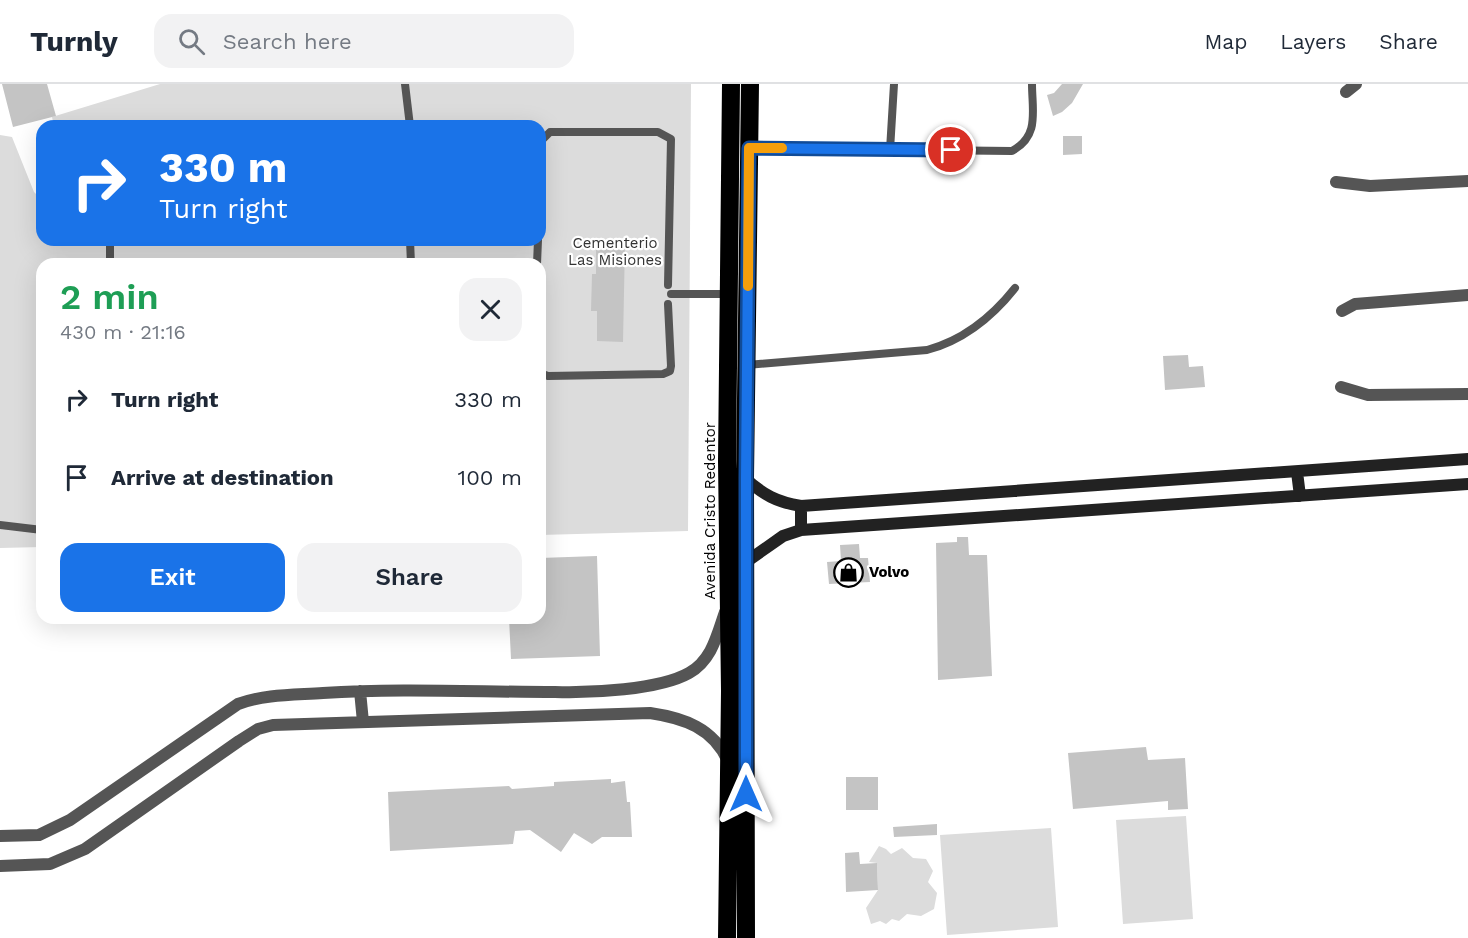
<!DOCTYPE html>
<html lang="en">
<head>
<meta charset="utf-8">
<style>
	:root { --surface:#fff; --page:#f2f2f3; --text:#1f2937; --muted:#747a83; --line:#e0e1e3; --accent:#1a73e8 }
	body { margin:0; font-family:"Work Sans",sans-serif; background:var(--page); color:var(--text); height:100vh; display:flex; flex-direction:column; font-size:22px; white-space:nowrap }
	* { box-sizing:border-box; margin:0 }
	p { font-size:20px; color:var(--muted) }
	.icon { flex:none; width:33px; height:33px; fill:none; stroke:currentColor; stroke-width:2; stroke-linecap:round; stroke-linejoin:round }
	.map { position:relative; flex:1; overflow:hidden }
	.panel { position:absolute; left:36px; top:174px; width:510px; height:366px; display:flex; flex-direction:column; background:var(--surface); border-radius:18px; box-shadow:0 6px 24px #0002 }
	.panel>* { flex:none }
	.top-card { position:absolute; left:36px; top:36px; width:510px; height:126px; border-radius:18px; box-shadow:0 6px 24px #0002; background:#1a73e8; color:#fff; overflow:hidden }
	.pin { position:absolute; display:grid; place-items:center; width:51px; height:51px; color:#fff; margin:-26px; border:3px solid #fff; border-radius:50%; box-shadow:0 2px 6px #0007 }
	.me { position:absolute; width:66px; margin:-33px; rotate:0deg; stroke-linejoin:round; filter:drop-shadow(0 0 4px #0008) }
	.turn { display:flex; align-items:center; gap:21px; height:126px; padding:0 24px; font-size:27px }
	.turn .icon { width:78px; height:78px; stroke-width:2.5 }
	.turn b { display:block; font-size:42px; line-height:51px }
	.round { display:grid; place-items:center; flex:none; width:63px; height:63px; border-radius:18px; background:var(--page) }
	.overview { display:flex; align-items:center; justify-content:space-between; height:102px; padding:0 24px }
	h1 { font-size:36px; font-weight:600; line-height:45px; color:#1e9e55 }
	.button { display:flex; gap:12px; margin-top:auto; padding:12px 24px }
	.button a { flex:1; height:69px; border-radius:18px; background:var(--accent); color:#fff; font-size:24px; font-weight:600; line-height:69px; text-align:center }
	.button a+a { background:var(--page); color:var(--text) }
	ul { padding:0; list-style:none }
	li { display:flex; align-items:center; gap:18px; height:78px; padding:0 24px }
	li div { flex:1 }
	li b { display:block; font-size:22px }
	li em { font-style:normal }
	header { display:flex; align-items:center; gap:36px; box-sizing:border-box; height:84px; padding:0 30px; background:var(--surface); border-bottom:2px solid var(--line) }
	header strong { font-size:28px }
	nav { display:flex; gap:33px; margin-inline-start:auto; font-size:21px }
	.search { width:420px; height:54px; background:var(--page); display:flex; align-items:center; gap:15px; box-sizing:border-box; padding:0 21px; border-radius:18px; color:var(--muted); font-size:22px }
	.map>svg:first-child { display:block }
	.green { fill:#dcdcdc }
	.building { fill:#c4c4c4 }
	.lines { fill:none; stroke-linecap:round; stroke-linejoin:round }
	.lane { stroke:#555; stroke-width:8 }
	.street { stroke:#555; stroke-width:12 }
	.secondary { stroke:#222; stroke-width:12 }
	.highway { stroke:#000; stroke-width:18 }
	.route-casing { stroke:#114b97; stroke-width:15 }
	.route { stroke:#1a73e8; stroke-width:10 }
	.slow { stroke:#f59e0b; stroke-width:10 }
	.labels { text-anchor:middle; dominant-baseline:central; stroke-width:4.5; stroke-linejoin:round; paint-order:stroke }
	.park-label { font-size:15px; fill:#333; stroke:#fff }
	.street-label { font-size:15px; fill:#000; stroke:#fff }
	.poi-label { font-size:15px; font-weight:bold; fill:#000; stroke:#fff; text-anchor:start }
</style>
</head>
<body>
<header>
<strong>Turnly</strong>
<div class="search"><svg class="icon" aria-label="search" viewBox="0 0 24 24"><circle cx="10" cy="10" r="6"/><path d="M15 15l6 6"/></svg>Search here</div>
<nav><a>Map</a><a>Layers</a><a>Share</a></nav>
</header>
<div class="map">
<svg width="1468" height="854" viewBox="0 0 1468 854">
	<rect width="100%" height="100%" fill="#fff"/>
	<path class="green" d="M160 0H691L688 447 540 451V180H42V463L0 464V51L12 53 34 108 42 116V142L39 152 42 151V156H540V42H54L52 33Z
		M1186 732 1193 835 1123 840 1116 736Z
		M1051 744 1058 843 947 851 940 751Z
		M879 762 886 765 891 770 902 764 913 774 926 775 933 787 928 798 937 809 934 825 921 832 907 830 899 837 892 835 886 840 880 837 871 840 866 824 878 806 877 779 869 778Z"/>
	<path class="building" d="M2 0H47L56 32 13 43Z
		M1062 0H1083L1072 19 1062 28 1053 32 1047 11 1054 9Z
		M1063 52H1082V70L1063 71Z
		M596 158 625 159 623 258 597 257V227H591L592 190H596Z
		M1188 271 1189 283 1203 282 1205 303 1165 306 1163 272Z
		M957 453H968L969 471H987L992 592 938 596 936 459 957 458Z
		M859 460 860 474H868L870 498 829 500 827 478 841 477 840 461Z
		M597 472 600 572 511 575 509 534H540V474Z
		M1146 663 1148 676 1185 674 1188 725 1168 726V717L1073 725 1068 669Z
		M846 693H878V726H846Z
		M611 695V699L625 697 627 718H630L632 753H602L592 760 574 749 561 768 530 746 515 747 513 760 390 767 388 708 509 702 512 705 554 702V698Z
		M937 740V751L894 753 893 743Z
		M859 768 860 780 877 779 878 806 846 808 845 769Z"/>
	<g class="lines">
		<path class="lane" d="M405 0 410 42
			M749 64 1012 67C1040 52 1032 27 1032 0
			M890 66 894 0
			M540 101 542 56 550 48H658L671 55 668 201
			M110 156V180
			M410 156 411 180
			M537 180 538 156
			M671 210H728
			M747 281 927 266C964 256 992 233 1015 204
			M540 289 548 292 663 290 670 287 671 282 668 220
			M0 441 42 446"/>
		<path class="street" d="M1346 8 1356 0
			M1336 98 1370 102 1468 97
			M1342 227 1355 220 1468 211
			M1341 303 1368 311 1468 310
			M360 607 363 638
			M0 752 39 751 70 736 238 620C265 610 294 611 323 609 400 604 478 608 555 608 590 609 659 606 689 589 712 576 717 551 725 528
			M0 782 50 780 85 765 239 657 258 645 273 641 650 629C684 634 713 644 728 677"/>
		<path class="secondary" d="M1297 388 1300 412
			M745 394C763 411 777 418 801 422L1468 375
			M801 422V446
			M746 478 783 452 801 446 1468 400"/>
		<path class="highway" d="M727 854 730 607 727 377 731 0
			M746 854 745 394 750 0"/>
	</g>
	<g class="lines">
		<defs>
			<path id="route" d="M746 710V394L749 64 951 66"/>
		</defs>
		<use href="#route" class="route-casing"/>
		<use href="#route" class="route"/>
		<path class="slow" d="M748 202 749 64H782"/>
	</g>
	<defs>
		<symbol id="shop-ring" viewBox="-11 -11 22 22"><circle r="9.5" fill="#fff" stroke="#000" stroke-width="1.5"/><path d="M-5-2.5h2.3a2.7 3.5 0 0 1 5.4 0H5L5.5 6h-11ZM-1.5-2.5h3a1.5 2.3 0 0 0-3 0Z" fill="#000"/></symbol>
	</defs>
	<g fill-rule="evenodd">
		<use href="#shop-ring" x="832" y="472" width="33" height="33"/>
	</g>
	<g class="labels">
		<g class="park-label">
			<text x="615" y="159">Cementerio<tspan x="615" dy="17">Las Misiones</tspan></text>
		</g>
		<g class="street-label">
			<text transform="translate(710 427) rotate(-90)">Avenida Cristo Redentor</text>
		</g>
		<g class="poi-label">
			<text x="869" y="488">Volvo</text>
		</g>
	</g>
</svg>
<div class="pin" style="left:951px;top:66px;background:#d93025"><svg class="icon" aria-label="arrive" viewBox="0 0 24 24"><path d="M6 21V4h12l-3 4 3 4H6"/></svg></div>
<svg class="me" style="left:746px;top:710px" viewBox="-20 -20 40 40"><path d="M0-17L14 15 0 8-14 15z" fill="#1a73e8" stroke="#fff" stroke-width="4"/></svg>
<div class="top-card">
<div class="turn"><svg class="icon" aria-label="right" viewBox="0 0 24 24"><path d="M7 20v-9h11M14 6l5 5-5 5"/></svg><div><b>330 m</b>Turn right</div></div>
</div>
<section class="panel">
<div class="overview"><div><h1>2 min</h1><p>430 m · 21:16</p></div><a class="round"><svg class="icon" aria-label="close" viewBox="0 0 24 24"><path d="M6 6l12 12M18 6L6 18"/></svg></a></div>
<ul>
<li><svg class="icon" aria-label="right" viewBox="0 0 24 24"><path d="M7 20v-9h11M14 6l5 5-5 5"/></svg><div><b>Turn right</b></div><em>330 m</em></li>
<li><svg class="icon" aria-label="arrive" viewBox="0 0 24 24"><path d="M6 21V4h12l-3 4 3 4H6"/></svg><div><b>Arrive at destination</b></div><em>100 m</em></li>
</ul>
<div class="button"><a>Exit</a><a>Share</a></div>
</section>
</div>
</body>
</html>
